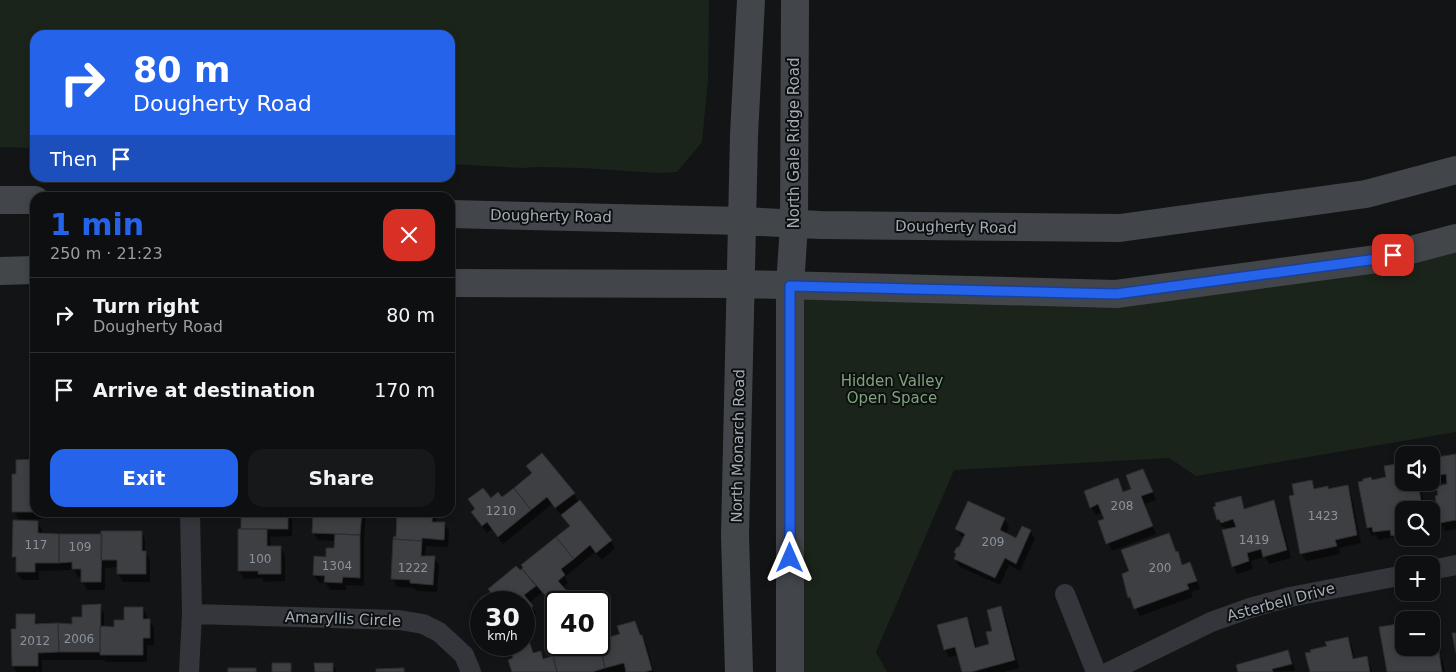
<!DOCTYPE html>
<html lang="en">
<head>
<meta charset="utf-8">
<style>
	:root { --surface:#0e0f10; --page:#171819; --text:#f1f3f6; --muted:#9b9c9f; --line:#2e2f30; --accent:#2563eb }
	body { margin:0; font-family:"DejaVu Sans",sans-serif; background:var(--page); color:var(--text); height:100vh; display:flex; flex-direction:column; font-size:19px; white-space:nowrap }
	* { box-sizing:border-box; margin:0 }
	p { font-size:16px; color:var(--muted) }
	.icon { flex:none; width:28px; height:28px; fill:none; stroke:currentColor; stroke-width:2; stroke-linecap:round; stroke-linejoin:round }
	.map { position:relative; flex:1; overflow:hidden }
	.details { position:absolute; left:30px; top:192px; width:425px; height:325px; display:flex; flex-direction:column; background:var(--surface); border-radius:15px; box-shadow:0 2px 8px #0003,0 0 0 1px var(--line) }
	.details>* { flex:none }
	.hud { position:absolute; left:30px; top:30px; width:425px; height:152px; border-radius:15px; box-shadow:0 2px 8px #0003,0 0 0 1px var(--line); background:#2563eb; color:#fff; overflow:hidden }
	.controls { position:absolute; left:1395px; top:446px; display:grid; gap:10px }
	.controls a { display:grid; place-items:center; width:45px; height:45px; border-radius:10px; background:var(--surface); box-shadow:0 2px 8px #0003,0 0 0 1px var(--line); font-size:25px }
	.speed { position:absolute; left:470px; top:591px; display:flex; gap:10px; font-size:25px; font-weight:700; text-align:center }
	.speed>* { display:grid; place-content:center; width:65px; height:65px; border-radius:50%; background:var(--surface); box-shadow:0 2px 8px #0003,0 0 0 1px var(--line); line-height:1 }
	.speed small { font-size:12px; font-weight:400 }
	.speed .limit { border:2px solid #111; border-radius:8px; background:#fff; color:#111 }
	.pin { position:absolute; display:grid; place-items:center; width:42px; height:42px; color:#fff; margin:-21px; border-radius:10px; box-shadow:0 2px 8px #0006 }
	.me { position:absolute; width:55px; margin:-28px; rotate:0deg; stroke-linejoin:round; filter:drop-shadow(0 0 4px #0008) }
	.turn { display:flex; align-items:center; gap:18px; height:105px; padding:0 20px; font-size:22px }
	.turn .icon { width:65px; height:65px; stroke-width:2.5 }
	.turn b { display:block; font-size:35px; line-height:42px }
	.then { display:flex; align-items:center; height:48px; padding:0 20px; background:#0003; gap:10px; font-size:19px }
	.round { display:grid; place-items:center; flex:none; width:52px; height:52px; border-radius:15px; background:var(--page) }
	.overview { display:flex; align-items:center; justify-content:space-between; height:85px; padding:0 20px }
	h1 { font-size:30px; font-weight:700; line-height:38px; color:var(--accent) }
	.button { display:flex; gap:10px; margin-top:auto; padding:10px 20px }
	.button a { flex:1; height:58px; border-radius:15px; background:var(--accent); color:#fff; font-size:20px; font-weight:700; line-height:58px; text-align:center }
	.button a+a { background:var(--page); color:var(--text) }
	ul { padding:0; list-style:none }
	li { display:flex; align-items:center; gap:15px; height:75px; padding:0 20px; border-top:1px solid var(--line) }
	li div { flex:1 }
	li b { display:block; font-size:19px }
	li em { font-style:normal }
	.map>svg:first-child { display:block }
	.green { fill:#1b241b }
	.shadow { fill:#0007 }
	.building { fill:#3d3f43; stroke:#2d2e32 }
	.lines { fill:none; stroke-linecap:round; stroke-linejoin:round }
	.street { stroke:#34363b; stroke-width:20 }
	.secondary { stroke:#42464b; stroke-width:28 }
	.route-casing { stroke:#184099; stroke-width:12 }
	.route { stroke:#2563eb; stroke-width:9 }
	.labels { text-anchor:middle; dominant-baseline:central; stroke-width:4; stroke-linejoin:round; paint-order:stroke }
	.number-label { font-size:12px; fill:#8a929a }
	.street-label { font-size:15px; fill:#a4adb7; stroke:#0e0f10 }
	.park-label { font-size:15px; fill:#7ea479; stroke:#0e0f10 }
</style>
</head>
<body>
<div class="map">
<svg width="1456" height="672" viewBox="0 0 1456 672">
	<rect width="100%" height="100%" fill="#131415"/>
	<path class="green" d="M0 0H709L708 81 702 142 677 172 657 173 583 168 538 167 522 168 450 164V35H35V148L0 147Z
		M1456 238V432L1196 476 1169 458 954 470 876 652 887 672H790V286L1116 294Z"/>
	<path class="shadow" d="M1456 457V529L1445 531 1441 523 1449 485 1448 482 1438 484 1437 481 1434 482 1431 476V460Z
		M35 461V512H43V519H18L14 511 17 475Z
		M527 466 574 494 579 503 611 541 615 548 602 560 595 552 565 577 568 583 562 588 569 599 565 602H556V609L542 592 529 603 537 614 524 625V602H498L489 589 522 570 570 527 562 514 561 515 552 504 503 544 492 529 487 533 472 513 490 499H502L532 474Z
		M1143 470 1156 500 1145 504 1156 534 1112 551 1099 522 1106 520 1103 512 1096 515 1091 507 1117 480 1124 493 1133 490Z
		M1372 481 1420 482 1425 509 1404 510V538H1426L1397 543 1393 537 1379 540 1376 535 1372 536 1368 528 1359 483Z
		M1312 482 1316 489 1327 487 1329 490 1347 486 1351 494 1361 543 1339 548 1340 554 1306 561 1301 553 1296 495Z
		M1240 497 1246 510 1273 502 1278 510 1291 558 1269 564 1265 557 1251 561 1253 569 1237 574 1233 566 1227 530 1224 527H1222L1219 521 1226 519Z
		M327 512H366L364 544V586L346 585V590H330L326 583H319L314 575 315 558 327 559 335 550V541L318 540 313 532 327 517Z
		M288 513 292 520V536L270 537 271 548 280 547 285 555V581L264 582 262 578 244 579 239 571V531Z
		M432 513 437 521V523L444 524 449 531 448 547 426 546 425 557 434 558 439 565 437 592 416 591 414 588 397 587 393 579 397 538Z
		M1004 519 1009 527 1006 534 1017 539 1030 531 1035 539 1020 571 1009 565 1000 585 960 567 955 559 957 555 955 552 959 549 964 538 961 536 957 529Z
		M37 522 42 530V534L103 535 141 532 145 540V553L150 560V582H123L118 574V567L105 568V590H87L83 582V577H78L74 570 39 571V580H22L17 572 18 564 13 557Z
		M1169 535 1184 566 1190 564 1194 572 1200 589 1191 592 1193 597 1140 616 1130 597 1123 574 1131 572Z
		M100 606 104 614V628H115L143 609 147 616V620H149L154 628V645H147V662H106L104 660H42V672H16L13 666V630H17L34 615 38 625H73Z
		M1000 608 1005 615 1019 668 1003 672H963L958 655 949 657 945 650 966 618 971 626 977 649 991 645Z
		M1433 619 1437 627 1439 638 1431 639V620H1426Z
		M635 622 646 644 654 672H627V671L623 672H513L515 659 512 648 529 643 534 654 541 653 545 659 558 656 552 634 556 633V645H599V642L621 635Z
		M1348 638 1352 646 1355 660 1366 657 1370 665 1372 672H1311L1328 647Z
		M1404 648H1419L1416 649 1420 657 1438 653 1443 661 1445 672H1388Z
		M1287 651 1292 659 1295 671 1239 672Z
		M332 664 337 672H316Z"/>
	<path class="building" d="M542 453 575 493 555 508 547 497 531 510 514 488 532 473 526 466Z
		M1456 454V520L1440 523 1435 496 1438 495 1436 486 1447 484 1446 474 1432 476 1431 474V458Z
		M35 459V512H12V474H16V460Z
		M1404 463V482H1418L1421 501 1406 504 1408 510H1404V533L1391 536 1390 530 1373 532 1372 527 1367 528 1358 482 1363 481V479L1371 477 1372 480 1386 477 1384 466Z
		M1143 469 1153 492 1141 496 1153 526 1106 544 1098 521 1104 519 1098 504 1090 508 1084 491 1118 478 1123 492 1131 489 1126 475Z
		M1312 480 1314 489 1328 486V489L1348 485 1357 535 1335 540 1337 546 1300 554 1289 496 1294 495 1292 484Z
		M483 488 491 498 498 492 502 497 514 488 531 510 498 537 487 522 482 526 471 512 475 509 468 499Z
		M1241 496 1244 509 1274 500 1287 550 1263 557 1261 549 1247 553 1249 561 1232 567 1222 530 1236 527 1233 519 1221 523 1219 519 1217 520 1213 507 1216 506 1215 503Z
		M580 500 612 540 596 553 590 545 574 559 556 537 570 526 561 515Z
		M968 501 1005 518 1000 530 1016 538 1022 526 1031 530 1016 564 1005 558 995 578 954 559 956 554 954 552 957 547H959L965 534 955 529Z
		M241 512H288V529H241Z
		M326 512H362L360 535 312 533 313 515H326Z
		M397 512H433L432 522H445L444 540 422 538V541L393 539 394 536 396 537Z
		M13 520 38 521V533L59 534V563H35V572H16V557H12Z
		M238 529H267V546H281V574H258V571H238Z
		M101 531H142V551H146V574H117V560H101Z
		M1169 533 1176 552 1178 551 1182 565 1190 562 1197 581 1187 584 1189 589 1134 609 1130 597 1128 598 1122 574 1129 571 1121 550Z
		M59 534H102L101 582H81V569H72V562L59 563Z
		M335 534 360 535V578L343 577 342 583 324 582 325 576 313 575 314 556 326 557V548H334Z
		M556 537 574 559 561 569 565 575 558 581 566 590 551 602 522 569 523 567 521 565Z
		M393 539 422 541 421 556H435L433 585 410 583V580L391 579Z
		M516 566 520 570 522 569 536 586 524 595 533 606 524 614V602H499L488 589Z
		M101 604 100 652H59L58 623 72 624V617H82V605Z
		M1001 606 1015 660 971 672H962L955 647 944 650 937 625 967 617 975 648 989 644 986 632 992 631 987 610Z
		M124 607H143V619H150V638H143V655H100V626L114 627V620H124Z
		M16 614H35V624L58 623 59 652 38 653V666H12L11 629H16Z
		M1433 617 1436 630 1431 631V620H1419Z
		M635 621 640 635H642L652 670 644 672H626L624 663 605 668 599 640 620 634 617 626Z
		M1404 623V648H1416L1418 656 1439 652 1442 672H1387L1379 627Z
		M556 632V645H599V643L605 668 592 672H557L553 656 556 655 550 633Z
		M1452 633H1456V653Z
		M1348 637 1353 659 1367 656 1370 672H1310L1305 653 1311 652 1310 650 1327 646 1325 642Z
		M529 641 533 653 541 651 543 659 553 656 557 672H512L508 660 513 658 510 647 524 645V643Z
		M1288 650 1292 664 1272 669 1273 672H1238L1236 665Z
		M272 663H291V672H272Z
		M314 663H333V672H315Z
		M228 668H256V672H228Z
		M404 668V672H376V669Z"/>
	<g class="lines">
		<path class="street" d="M1431 570 1456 565
			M1065 594 1096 672
			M192 614 399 620 423 624 439 632 464 655 471 672
			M189 672 192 614 190 512
			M1109 672 1211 622 1250 608 1290 597 1404 575"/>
		<path class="secondary" d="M0 200H35
			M450 214 742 221 820 225 1120 228 1366 194 1456 170
			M0 271 35 270
			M450 283 742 284 1116 294 1377 259 1456 238
			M739 672 735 535 744 135 751 0
			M790 672V286L794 225 795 0"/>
	</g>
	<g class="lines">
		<defs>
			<path id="route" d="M790 558V286L1116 294 1377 259 1393 255"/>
		</defs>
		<use href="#route" class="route-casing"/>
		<use href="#route" class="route"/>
	</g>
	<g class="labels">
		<g class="number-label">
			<text x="1122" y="506">208</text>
			<text x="501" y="511">1210</text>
			<text x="1323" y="516">1423</text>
			<text x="1254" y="540">1419</text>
			<text x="993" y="542">209</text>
			<text x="36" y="545">117</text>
			<text x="80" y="547">109</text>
			<text x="260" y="559">100</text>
			<text x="337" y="566">1304</text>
			<text x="413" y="568">1222</text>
			<text x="1160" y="568">200</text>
			<text x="79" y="639">2006</text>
			<text x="35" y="641">2012</text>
		</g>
		<g class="street-label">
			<text transform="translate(794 143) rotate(-90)">North Gale Ridge Road</text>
			<text transform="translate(551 216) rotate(1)">Dougherty Road</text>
			<text transform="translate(956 227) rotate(1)">Dougherty Road</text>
			<text transform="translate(738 446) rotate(-89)">North Monarch Road</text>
			<text transform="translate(1281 602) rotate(-15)">Asterbell Drive</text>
			<text transform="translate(343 619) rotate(2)">Amaryllis Circle</text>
		</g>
		<g class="park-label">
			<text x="892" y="381">Hidden Valley<tspan x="892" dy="17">Open Space</tspan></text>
		</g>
	</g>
</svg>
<div class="controls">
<a><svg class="icon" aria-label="sound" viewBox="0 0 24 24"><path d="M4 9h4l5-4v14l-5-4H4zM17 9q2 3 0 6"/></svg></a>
<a><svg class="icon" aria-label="search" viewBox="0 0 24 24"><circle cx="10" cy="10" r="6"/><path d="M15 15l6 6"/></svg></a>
<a>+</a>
<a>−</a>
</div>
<div class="speed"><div>30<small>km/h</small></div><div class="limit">40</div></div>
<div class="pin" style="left:1393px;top:255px;background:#d93025"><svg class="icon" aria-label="arrive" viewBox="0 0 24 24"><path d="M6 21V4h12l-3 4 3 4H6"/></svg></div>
<svg class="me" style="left:790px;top:558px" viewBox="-20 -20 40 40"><path d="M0-17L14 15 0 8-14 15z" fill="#2563eb" stroke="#fff" stroke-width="4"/></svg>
<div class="hud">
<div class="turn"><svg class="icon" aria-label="right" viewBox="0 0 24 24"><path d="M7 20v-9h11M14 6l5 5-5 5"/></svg><div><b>80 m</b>Dougherty Road</div></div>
<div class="then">Then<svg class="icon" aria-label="arrive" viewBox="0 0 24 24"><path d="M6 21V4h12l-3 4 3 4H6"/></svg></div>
</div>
<section class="details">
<div class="overview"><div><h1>1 min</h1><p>250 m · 21:23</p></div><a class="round" style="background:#d93025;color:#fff"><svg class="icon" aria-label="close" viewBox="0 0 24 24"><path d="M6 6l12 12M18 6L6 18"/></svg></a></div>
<ul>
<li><svg class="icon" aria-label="right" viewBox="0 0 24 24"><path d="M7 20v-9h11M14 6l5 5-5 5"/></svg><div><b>Turn right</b><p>Dougherty Road</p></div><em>80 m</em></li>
<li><svg class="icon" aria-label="arrive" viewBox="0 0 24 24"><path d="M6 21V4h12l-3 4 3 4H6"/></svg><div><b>Arrive at destination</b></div><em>170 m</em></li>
</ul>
<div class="button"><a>Exit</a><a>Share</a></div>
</section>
</div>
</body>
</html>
